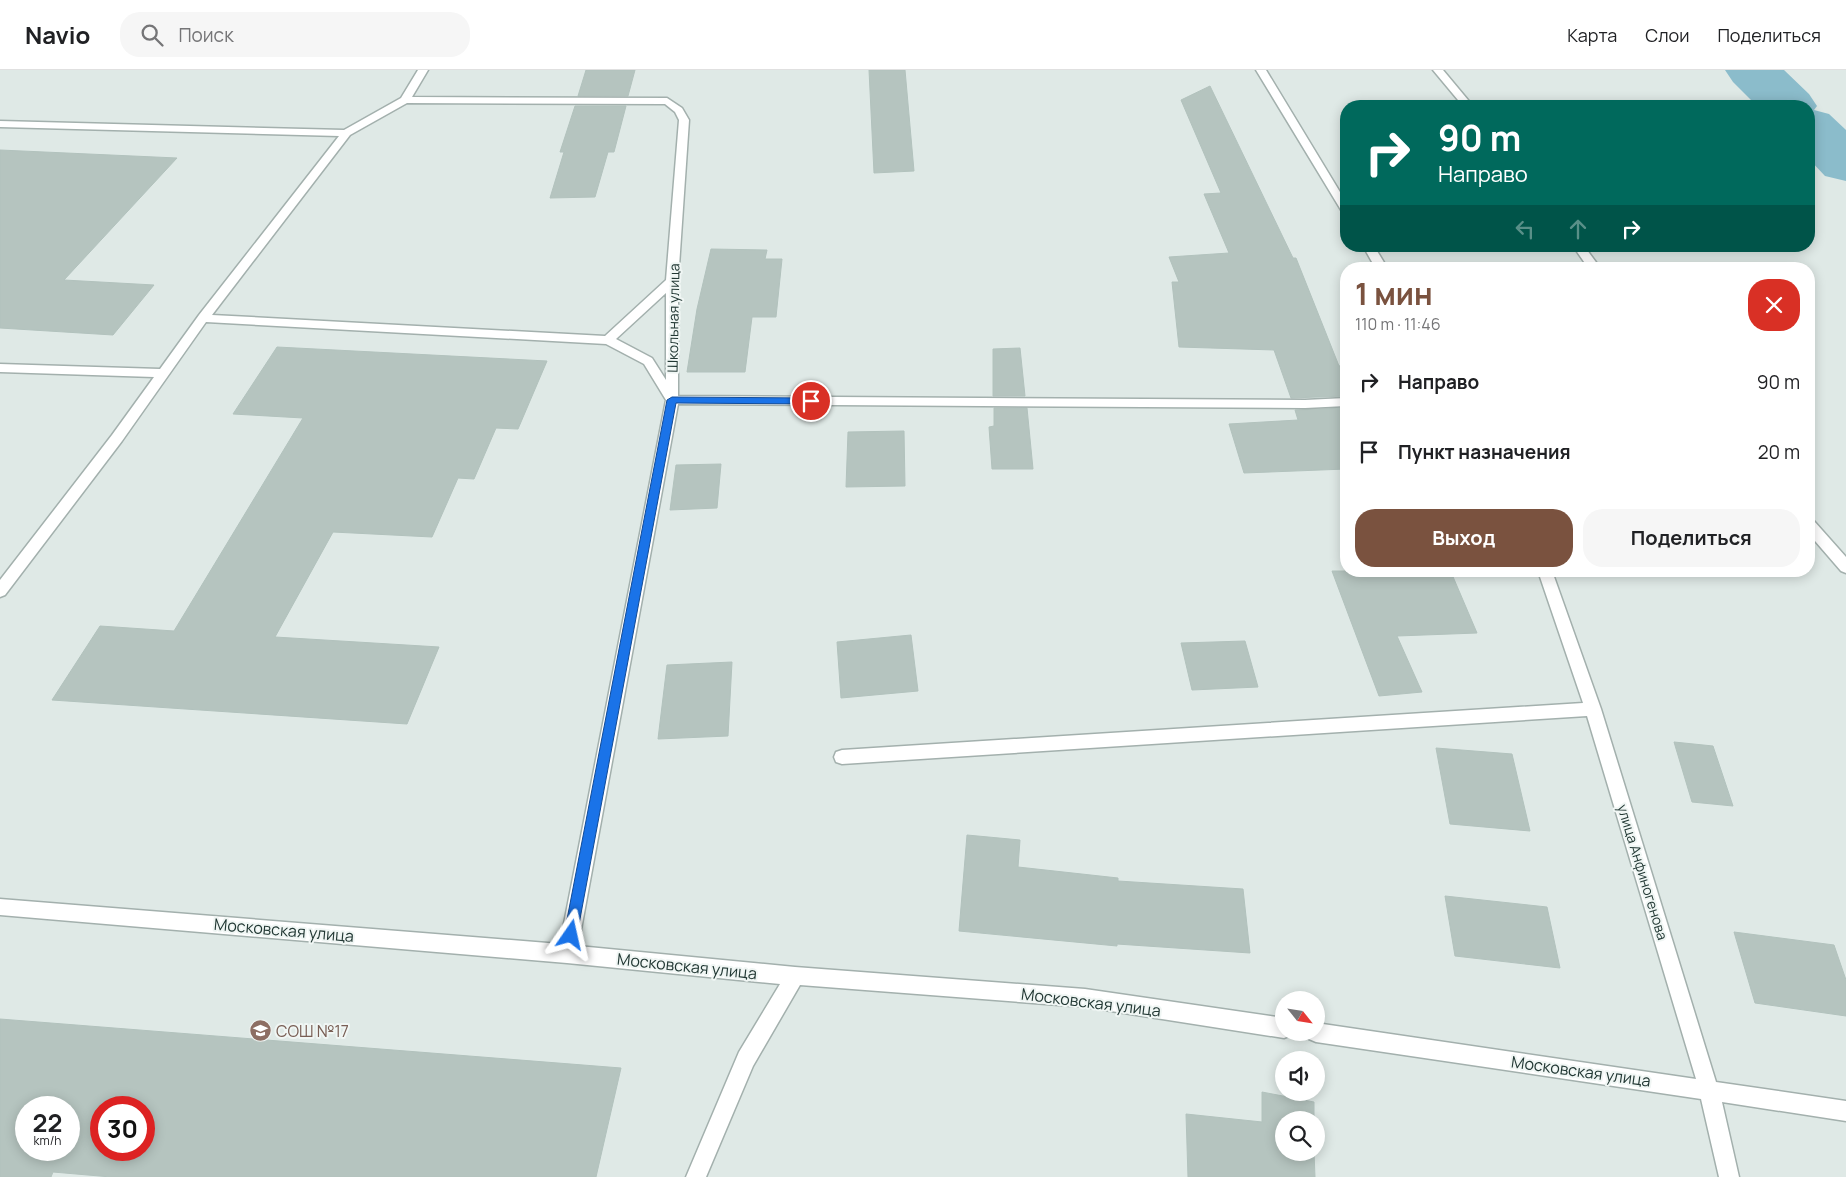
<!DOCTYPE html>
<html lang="ru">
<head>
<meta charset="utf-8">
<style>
	:root { --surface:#fff; --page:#f6f6f6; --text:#202124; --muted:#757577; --line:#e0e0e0; --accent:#7a523f }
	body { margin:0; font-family:Manrope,sans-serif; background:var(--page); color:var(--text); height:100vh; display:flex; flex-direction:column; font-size:19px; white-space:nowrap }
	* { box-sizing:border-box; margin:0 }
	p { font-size:16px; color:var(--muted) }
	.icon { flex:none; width:28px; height:28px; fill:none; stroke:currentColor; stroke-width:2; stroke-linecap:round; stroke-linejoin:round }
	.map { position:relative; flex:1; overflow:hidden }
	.sheet { position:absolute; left:1340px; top:192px; width:475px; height:315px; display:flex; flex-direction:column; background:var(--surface); border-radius:20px; box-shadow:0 2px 12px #0003 }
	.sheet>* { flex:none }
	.banner { position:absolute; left:1340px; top:30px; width:475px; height:152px; border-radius:20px; box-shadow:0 2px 12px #0003; background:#00695c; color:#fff; overflow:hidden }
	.needle { width:32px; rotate:120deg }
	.buttons { position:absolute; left:1275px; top:921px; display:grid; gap:10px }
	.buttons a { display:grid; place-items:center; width:50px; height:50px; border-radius:50%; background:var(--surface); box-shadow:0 2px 12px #0003; font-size:25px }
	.speed { position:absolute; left:15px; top:1026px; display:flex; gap:10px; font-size:25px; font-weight:700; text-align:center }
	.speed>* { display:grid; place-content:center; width:65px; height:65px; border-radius:50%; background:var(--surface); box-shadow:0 2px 12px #0003; line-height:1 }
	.speed small { font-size:12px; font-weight:400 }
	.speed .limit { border:8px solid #d22; background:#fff; color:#111 }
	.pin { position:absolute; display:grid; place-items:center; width:42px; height:42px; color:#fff; margin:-21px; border:2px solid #fff; border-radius:50%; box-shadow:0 1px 5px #0007 }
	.me { position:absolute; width:55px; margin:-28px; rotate:11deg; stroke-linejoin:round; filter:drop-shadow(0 0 4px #0008) }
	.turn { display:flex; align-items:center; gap:18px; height:105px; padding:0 15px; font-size:22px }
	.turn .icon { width:65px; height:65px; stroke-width:2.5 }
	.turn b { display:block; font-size:35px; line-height:42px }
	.lanes { display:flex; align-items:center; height:48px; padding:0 15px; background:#0003; justify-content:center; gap:25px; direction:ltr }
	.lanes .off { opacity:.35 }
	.round { display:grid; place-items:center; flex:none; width:52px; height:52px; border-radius:20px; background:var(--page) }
	.overview { display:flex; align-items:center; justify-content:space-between; height:85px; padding:0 15px }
	h1 { font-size:30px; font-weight:700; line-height:38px; color:var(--accent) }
	.cta { display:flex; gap:10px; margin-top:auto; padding:10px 15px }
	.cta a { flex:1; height:58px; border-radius:20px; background:var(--accent); color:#fff; font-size:20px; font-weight:700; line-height:58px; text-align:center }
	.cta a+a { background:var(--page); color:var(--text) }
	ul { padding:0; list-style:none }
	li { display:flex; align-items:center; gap:15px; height:70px; padding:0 15px }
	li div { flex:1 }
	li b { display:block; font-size:19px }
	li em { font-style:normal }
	header { display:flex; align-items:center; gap:30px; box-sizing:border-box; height:70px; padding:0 25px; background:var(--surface); border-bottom:1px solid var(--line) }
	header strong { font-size:24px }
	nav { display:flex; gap:28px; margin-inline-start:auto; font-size:18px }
	.search { width:350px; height:45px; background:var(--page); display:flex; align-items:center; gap:12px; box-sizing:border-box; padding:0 18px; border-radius:20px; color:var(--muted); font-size:19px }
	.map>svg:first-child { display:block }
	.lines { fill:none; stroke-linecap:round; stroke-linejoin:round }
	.river { fill:#8bbccb; fill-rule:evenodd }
	.building { fill:#b5c4bf; stroke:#b2c2bd; fill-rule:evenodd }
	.minor-casing { stroke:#a3b0ad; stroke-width:3 }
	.minor { fill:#fff; fill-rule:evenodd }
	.route { fill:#1a73e8; stroke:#114b97 }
	.labels { text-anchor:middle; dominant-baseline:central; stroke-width:4; stroke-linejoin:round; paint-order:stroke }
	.street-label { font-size:14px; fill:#223834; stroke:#f0f6f4 }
	.near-street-label { font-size:16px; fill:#223834; stroke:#f0f6f4 }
	.near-education-label { font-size:16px; fill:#785e54; stroke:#f0f6f4; text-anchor:start }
</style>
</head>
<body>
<header>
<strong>Navio</strong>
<div class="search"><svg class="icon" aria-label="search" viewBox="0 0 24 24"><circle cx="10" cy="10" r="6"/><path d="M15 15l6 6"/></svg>Поиск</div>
<nav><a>Карта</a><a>Слои</a><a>Поделиться</a></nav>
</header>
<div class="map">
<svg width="1846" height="1107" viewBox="0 0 1846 1107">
	<rect width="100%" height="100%" fill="#dfe9e6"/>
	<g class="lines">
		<path class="river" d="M1725 0H1784L1809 24 1817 36 1814 40 1829 44 1846 60V111L1825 106 1809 89V36H1757L1733 12Z"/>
	</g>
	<path class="building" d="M586 0H635L628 26H578Z
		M869 0H905L914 101 874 103Z
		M1210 16 1293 188H1296L1339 296 1346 295V326L1291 328 1274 280 1179 277 1172 212H1179L1169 187 1229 183 1204 124 1221 123 1181 30Z
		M575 36H626L614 82H608L595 127 550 128 564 82H560Z
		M0 80 177 88 64 210 154 215 113 265 0 258Z
		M711 179 767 180 765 189H782L776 247H752L745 302H687L697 239Z
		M277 277 547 291 518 359 496 358 474 409 458 408 432 467 333 462 275 567 439 577 407 654 52 630 100 556 174 561 303 348 233 344Z
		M1020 278 1025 326H993V279Z
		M994 338H1027L1033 399H992L989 357 994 356Z
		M1346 338V399L1244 403 1229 354 1298 350 1295 340Z
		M904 361 905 416 846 417 848 362Z
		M721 394 717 438 670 440 676 395Z
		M1332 501H1402L1403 503 1451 502 1477 563 1397 566 1422 622 1379 626Z
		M911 565 918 621 841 628 837 572Z
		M1245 571 1258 617 1192 620 1181 573Z
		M732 592 728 666 658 669 667 595Z
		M1674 672 1713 676 1733 736 1692 732Z
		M1436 678 1512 684 1530 761 1450 754Z
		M967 765 1020 770 1018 797 1118 808V811L1243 819 1250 883 1117 874V876L959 861Z
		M1445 826 1547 837 1560 898 1455 886Z
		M1734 862 1834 875 1846 910V946L1755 933Z
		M0 949 621 998 596 1107H111L53 1102 51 1107H0ZM26 1038H69V1080H26ZM101 1038H144V1080H101Z
		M1262 1022 1314 1032V1050H1284V1082H1314L1315 1107H1188L1186 1044 1262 1052Z"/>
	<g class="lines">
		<defs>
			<path id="minor" d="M418 0H428L412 27 667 28 682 38 689 50 678 211V326L1305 330 1346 328V336L1305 338 678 334 578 876 795 897 1085 919 1284 948V962H1292L1291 965 1284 968 1085 937 800 915 753 996 706 1107H686L739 982 780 914 567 893 0 845V829L560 874 666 330 644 294 606 274 206 252 122 371 5 525 0 527V510L112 365 154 307 0 302V294L160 299 199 245 339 66 0 57V51L344 60 401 28ZM407 33 665 34 675 42 679 50 666 210 605 266 212 245 350 65ZM666 223V310L652 288 616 269Z
				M1256 0H1266L1346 132V143L1341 140Z
				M1433 0H1443L1473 36H1463Z
				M1363 176H1374L1388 199H1376Z
				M1573 176H1584L1601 199H1589Z
				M1809 450 1814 451 1846 487V503L1841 501 1809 464Z
				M1538 501H1552L1601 639 1716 1012 1846 1031V1051L1722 1032 1739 1107H1719L1701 1029 1316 972 1309 969 1307 962H1316V953L1696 1009 1587 646 842 694 836 692 834 687 836 682 842 680 1583 633Z"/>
		</defs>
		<use href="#minor" class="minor-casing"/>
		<use href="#minor" class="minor"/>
	</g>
	<path class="route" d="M672 327 811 328 816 331 811 334 676 333 577 865 575 869 571 871 566 869 564 865 667 330Z"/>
	<defs>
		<symbol id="school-disc" viewBox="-11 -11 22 22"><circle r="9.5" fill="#8d6e63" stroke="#f0f6f4"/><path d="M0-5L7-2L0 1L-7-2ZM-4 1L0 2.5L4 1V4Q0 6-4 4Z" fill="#fff"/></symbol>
	</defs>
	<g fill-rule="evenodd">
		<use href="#school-disc" x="248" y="948" width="25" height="25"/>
	</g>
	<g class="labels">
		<g class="street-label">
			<text transform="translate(673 248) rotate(-89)">Школьная улица</text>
			<text transform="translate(1643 802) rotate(73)">улица Анфиногенова</text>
		</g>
		<g class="near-street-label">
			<text transform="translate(284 860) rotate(5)">Московская улица</text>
			<text transform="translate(687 896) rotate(6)">Московская улица</text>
			<text transform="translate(1091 932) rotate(7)">Московская улица</text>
			<text transform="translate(1581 1001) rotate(8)">Московская улица</text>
		</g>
		<g class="near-education-label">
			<text x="276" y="961">СОШ №17</text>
		</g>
	</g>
</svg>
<div class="buttons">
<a><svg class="needle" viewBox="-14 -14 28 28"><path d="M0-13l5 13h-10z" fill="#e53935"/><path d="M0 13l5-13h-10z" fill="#757577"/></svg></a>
<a><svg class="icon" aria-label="sound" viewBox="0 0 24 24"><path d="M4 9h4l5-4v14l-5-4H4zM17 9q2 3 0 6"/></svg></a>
<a><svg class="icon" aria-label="search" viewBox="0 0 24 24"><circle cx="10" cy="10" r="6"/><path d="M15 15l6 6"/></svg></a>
</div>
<div class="speed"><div>22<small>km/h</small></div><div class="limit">30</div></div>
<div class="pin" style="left:811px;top:331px;background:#d93025"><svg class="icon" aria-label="arrive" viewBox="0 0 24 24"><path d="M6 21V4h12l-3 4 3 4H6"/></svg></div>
<svg class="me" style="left:571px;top:865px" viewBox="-20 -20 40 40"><path d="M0-17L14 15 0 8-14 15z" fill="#1a73e8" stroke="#fff" stroke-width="4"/></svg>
<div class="banner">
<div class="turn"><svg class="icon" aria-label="right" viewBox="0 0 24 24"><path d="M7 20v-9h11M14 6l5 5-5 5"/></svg><div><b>90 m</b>Направо</div></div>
<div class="lanes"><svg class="icon off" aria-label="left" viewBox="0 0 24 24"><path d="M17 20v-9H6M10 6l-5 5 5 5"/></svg><svg class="icon off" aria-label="ahead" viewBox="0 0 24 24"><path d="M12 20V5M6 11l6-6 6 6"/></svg><svg class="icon" aria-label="right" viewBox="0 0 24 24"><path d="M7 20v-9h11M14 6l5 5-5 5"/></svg></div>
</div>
<section class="sheet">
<div class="overview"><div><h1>1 мин</h1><p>110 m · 11:46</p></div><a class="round" style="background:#d93025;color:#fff"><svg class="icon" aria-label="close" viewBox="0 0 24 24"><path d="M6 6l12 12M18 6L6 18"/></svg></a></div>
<ul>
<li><svg class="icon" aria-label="right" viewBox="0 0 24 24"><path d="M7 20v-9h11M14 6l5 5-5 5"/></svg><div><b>Направо</b></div><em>90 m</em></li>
<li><svg class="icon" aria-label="arrive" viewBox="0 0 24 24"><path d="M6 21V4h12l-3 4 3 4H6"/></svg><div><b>Пункт назначения</b></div><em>20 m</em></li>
</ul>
<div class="cta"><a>Выход</a><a>Поделиться</a></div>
</section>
</div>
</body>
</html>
